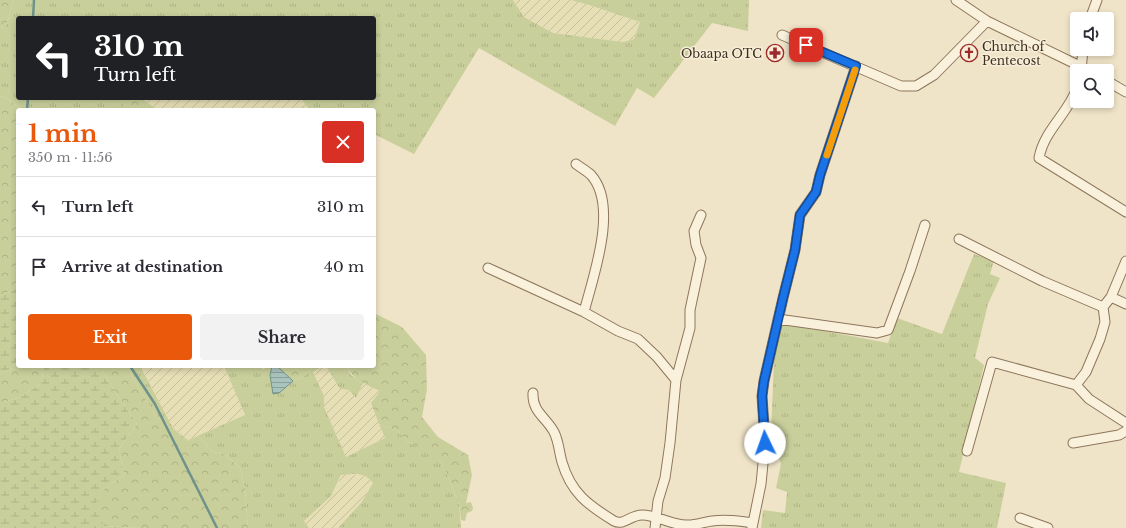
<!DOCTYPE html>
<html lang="en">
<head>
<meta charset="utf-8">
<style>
	:root { --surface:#fff; --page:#f2f2f3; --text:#2b2b33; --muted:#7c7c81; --line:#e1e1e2; --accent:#ea580c }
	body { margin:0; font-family:"Libre Baskerville",serif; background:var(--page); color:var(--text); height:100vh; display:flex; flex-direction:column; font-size:15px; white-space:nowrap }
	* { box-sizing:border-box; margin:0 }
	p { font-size:13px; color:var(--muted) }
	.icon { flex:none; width:22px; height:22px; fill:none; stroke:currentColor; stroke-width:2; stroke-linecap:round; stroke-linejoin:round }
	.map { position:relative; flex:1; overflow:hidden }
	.details { position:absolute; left:16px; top:108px; width:360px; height:260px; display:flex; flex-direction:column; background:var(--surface); border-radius:4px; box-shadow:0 2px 6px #0003 }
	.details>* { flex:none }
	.banner { position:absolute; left:16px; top:16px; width:360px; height:84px; border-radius:4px; box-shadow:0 2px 6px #0003; background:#202124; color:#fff; overflow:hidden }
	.buttons { position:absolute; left:1070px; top:12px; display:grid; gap:8px }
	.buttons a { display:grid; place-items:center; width:44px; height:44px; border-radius:4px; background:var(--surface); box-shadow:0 2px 6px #0003; font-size:20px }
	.pin { position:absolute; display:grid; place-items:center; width:34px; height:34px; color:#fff; margin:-17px; border-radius:8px; box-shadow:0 2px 6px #0006 }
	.me { position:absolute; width:44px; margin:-22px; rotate:357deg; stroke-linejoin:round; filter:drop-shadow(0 0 3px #0008) }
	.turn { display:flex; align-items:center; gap:14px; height:84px; padding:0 12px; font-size:18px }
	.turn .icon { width:52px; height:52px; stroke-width:2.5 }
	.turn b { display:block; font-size:28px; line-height:34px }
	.round { display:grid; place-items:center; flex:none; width:42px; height:42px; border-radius:4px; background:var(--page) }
	.overview { display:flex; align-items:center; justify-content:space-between; height:68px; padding:0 12px }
	h1 { font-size:24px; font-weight:800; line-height:30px; color:var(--accent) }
	.cta { display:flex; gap:8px; margin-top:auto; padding:8px 12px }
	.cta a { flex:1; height:46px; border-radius:4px; background:var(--accent); color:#fff; font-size:16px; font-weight:800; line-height:46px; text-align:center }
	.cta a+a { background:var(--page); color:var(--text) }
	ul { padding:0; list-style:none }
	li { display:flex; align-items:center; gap:12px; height:60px; padding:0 12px; border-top:1px solid var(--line) }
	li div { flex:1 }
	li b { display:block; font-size:15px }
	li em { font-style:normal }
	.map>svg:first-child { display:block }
	.farmland { fill:url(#farmland-furrows) }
	.grass { fill:url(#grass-tufts) }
	.forest { fill:url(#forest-crowns) }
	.wetland { fill:url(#wetland-marsh) }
	.water { fill:url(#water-rules); stroke:#6f938a }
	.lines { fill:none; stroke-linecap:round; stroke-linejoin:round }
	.stream { stroke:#6f938a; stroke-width:2.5 }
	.street-casing { stroke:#8d765c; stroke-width:11 }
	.street { stroke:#faf1dc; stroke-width:9 }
	.route-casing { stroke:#114b97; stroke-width:10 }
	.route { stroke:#1a73e8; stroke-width:7 }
	.slow { stroke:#f59e0b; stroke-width:7 }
	.labels { text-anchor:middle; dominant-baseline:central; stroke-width:3; stroke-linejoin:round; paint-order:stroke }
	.poi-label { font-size:12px; fill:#3d2e20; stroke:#f7eed8; text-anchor:start }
</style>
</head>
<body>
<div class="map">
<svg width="1126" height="528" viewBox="0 0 1126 528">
	<defs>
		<pattern id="farmland-furrows" width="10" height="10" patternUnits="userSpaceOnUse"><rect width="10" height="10" fill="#e6deb5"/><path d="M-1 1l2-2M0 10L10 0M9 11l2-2" fill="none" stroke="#c6bf9b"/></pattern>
		<pattern id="grass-tufts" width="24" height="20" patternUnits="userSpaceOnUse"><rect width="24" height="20" fill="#c9cf9b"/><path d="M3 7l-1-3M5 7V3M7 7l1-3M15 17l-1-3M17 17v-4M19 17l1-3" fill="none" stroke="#aeb285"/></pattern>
		<pattern id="forest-crowns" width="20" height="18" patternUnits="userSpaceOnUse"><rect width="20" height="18" fill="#c9cf9b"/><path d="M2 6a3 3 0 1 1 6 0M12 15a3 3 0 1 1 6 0" fill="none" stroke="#aeb285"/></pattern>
		<pattern id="wetland-marsh" width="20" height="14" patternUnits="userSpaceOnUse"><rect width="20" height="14" fill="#c9cf9b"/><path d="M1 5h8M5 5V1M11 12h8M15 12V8" fill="none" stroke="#aeb285"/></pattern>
		<pattern id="water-rules" width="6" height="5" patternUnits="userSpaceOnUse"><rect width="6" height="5" fill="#a9c4bc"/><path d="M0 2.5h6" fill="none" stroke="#8ba098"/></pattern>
	</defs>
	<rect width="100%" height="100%" fill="#f0e4c8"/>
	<path class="farmland" d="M513 0H570L586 4 640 22 634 39 623 42 553 33 524 17Z
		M141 98H304L302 100 310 110H158Z
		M140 366H224L245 415 188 440 173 428Z
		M323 366H326L340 389 349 390 356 398 363 383 380 391 371 403 385 438 346 457 324 407V396L313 372Z
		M362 474 369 478 373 483 361 503 338 528H309L304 521 331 496 342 475Z"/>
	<path class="grass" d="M14 0H513L524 17 553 33 623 42 634 39 640 22 586 4 570 0H749L748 31 712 23 654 98 637 88 615 126 479 48 414 154 374 134V110H310L302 100 304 98H374V18H18V98H128L121 110H23L5 97 0 96V28L6 26Z
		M974 254 994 261 990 274 1000 278 988 304 975 358 984 365 959 472 1006 483 997 528H761L763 510 785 513 787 492 776 488 781 464 771 435 774 359 782 323 888 343 897 318 942 334Z
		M126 366H140L173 428 188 440 245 415 224 366H260L263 369 268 366H272L270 375 279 393 293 381 303 377 314 366H323L313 372 324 396V407L346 457 385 438 379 424 398 431 408 442 434 453 442 464 450 481 459 503 461 528H338L361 503 373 483C364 471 355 474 341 475L331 496 304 521 309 528H248L245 489 240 468 225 454 213 452 199 437 187 441 170 426 156 417Z
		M326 366H346L351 375 363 383 356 398 349 390 340 389Z"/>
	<path class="forest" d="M0 0H14L6 26 0 28Z
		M0 96 5 97 23 110H18V288L0 296Z
		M128 98H141L158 110H121Z
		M374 302 376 305 374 313 402 327 426 355 427 389 422 417 438 437 468 455 472 475 466 503 471 502 473 508 472 511 467 513 465 521 461 520 459 503 450 481 442 464 434 454 408 442 398 431 379 424 371 403 380 391C365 384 355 381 346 366H374Z
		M18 360V366H44L41 384 18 398 0 403V374L10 370Z
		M101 366H126L156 417 170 426 187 441 199 437 213 452 225 454 240 468 245 489 248 528H139L103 526 94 504 104 489 124 475 119 449 137 424 103 373Z
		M277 366H314L303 377 293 381Z"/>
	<path class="wetland" d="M18 288V360L10 370 0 374V296Z
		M44 366H101L103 373 137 424 119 449 124 475 104 489 95 505 104 526 139 528H0V403L18 398 41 384Z"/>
	<path class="water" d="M272 366H277L293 381 279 393 273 394 270 375Z"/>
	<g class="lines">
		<path class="stream" d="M33 18 34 0
			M27 110 28 98
			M130 366 155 404 217 528"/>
		<defs>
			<path id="street" d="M956 0 987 21 1090 71
				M1090 19 1097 0
				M782 35 901 86H916L934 75 987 21
				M1081 71 1083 49
				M1107 81 1126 92
				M1077 88C1068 114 1044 130 1039 158L1126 212
				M576 164C581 168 587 171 591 175 619 206 593 277 584 312
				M959 239 1042 281 1103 307
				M488 268 584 312 618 331 638 339 657 357 676 380 670 443 665 478 658 501 655 528
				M1111 297 1126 304
				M778 319 877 333 888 330 910 271 925 225
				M676 380 690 328V310L701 258 696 245 694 231 701 215
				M1076 385 1086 372 1100 339 1105 322 1103 307 1111 297 1126 261
				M533 393C532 412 546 417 554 432 559 442 559 452 562 462 571 493 588 505 614 521 624 526 630 515 642 515 658 515 672 526 688 525 696 525 704 522 712 521 726 519 739 521 753 523
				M1073 443 1119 435 1126 431
				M967 451 992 362 1076 385 1089 399 1126 423
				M1020 518 1048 528
				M752 528 761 484 765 443 762 396 764 381 783 298 795 250 800 215 816 192 820 175 856 66"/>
		</defs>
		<use href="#street" class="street-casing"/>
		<use href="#street" class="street"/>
	</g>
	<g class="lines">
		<defs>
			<path id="route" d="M765 443 762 396 764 381 783 298 795 250 800 215 816 192 820 175 856 66 806 45"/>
		</defs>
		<use href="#route" class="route-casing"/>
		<use href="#route" class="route"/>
		<path class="slow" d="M827 155 855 70"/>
	</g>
	<defs>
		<symbol id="pharmacy-ring" viewBox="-11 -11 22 22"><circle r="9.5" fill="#f7eed8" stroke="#9e2a2b" stroke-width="1.5"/><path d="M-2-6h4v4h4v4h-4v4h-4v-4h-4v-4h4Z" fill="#9e2a2b"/></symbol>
		<symbol id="church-ring" viewBox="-11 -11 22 22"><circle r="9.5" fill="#f7eed8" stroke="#9e2a2b" stroke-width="1.5"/><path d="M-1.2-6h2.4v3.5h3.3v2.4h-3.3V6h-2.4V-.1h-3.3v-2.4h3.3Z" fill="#9e2a2b"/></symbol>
	</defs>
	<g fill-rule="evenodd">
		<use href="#pharmacy-ring" x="765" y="43" width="20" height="20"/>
		<use href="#church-ring" x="959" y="43" width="20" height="20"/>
	</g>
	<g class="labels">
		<g class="poi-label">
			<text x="982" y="46">Church of<tspan x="982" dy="14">Pentecost</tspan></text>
			<text x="762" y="53" text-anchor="end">Obaapa OTC</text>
		</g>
	</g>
</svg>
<div class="buttons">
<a><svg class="icon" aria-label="sound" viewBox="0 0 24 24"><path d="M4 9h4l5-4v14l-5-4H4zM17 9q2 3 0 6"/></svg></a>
<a><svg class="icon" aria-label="search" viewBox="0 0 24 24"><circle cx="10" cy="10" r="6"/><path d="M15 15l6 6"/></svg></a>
</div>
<div class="pin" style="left:806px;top:45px;background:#d93025"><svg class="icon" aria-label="arrive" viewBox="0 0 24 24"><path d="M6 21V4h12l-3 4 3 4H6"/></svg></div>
<svg class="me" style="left:765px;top:443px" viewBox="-20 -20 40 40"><circle r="19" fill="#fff"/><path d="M0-13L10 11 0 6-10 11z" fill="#1a73e8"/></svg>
<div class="banner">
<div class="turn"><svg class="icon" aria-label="left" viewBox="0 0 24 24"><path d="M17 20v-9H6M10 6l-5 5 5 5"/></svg><div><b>310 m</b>Turn left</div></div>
</div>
<section class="details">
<div class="overview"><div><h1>1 min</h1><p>350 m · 11:56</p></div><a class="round" style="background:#d93025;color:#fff"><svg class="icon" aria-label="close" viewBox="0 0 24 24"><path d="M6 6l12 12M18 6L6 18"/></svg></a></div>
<ul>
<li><svg class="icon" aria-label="left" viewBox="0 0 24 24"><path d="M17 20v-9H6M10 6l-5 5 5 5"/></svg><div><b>Turn left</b></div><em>310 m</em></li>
<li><svg class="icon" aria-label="arrive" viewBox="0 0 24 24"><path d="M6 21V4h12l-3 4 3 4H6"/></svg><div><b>Arrive at destination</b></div><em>40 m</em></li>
</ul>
<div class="cta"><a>Exit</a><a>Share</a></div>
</section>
</div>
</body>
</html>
